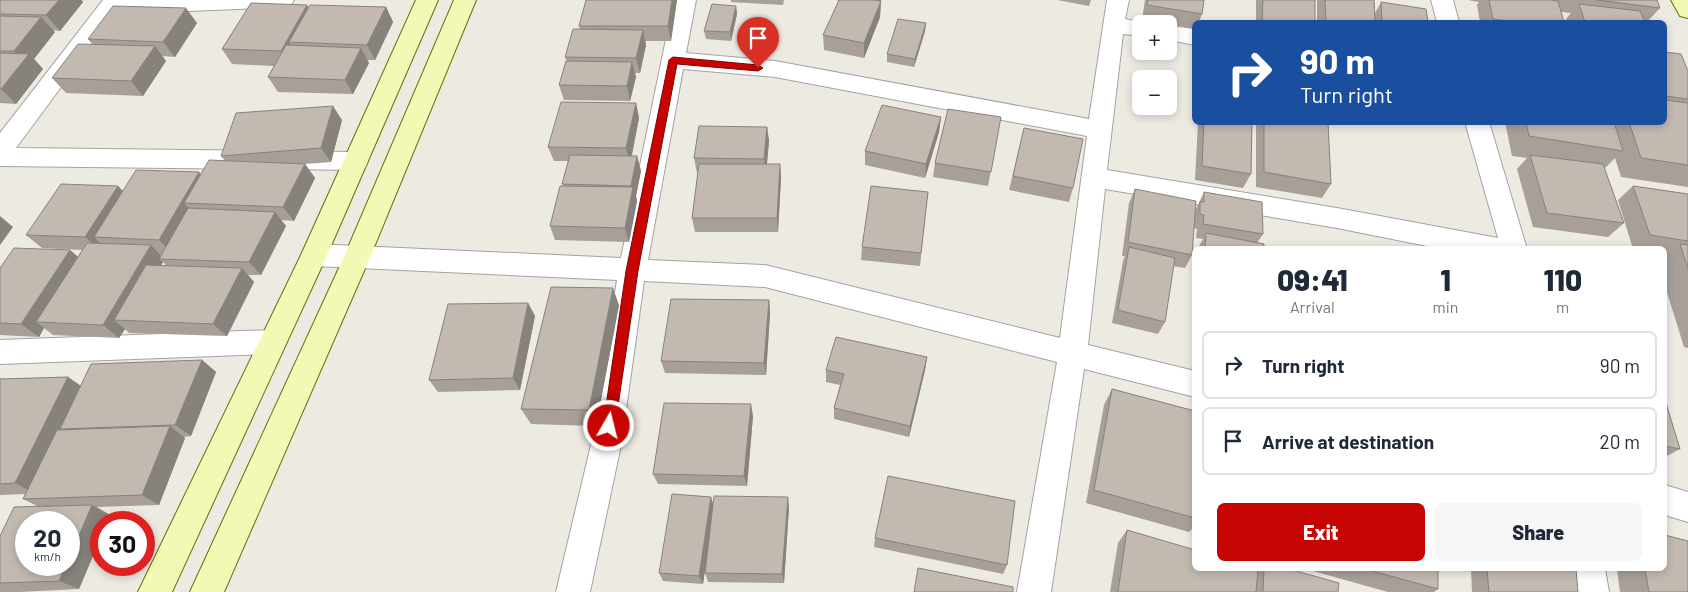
<!DOCTYPE html>
<html lang="en">
<head>
<meta charset="utf-8">
<style>
	:root { --surface:#fff; --page:#f6f6f7; --text:#1f2937; --muted:#747a83; --line:#e0e1e3; --accent:#c60502 }
	body { margin:0; font-family:Barlow,sans-serif; background:var(--page); color:var(--text); height:100vh; display:flex; flex-direction:column; font-size:19px; white-space:nowrap }
	* { box-sizing:border-box; margin:0 }
	p { font-size:16px; color:var(--muted) }
	.icon { flex:none; width:28px; height:28px; fill:none; stroke:currentColor; stroke-width:2; stroke-linecap:round; stroke-linejoin:round }
	.map { position:relative; flex:1; overflow:hidden }
	.sheet { position:absolute; left:1192px; top:246px; width:475px; height:325px; display:flex; flex-direction:column; background:var(--surface); border-radius:8px; box-shadow:0 2px 8px #0003 }
	.sheet>* { flex:none }
	.banner { position:absolute; left:1192px; top:20px; width:475px; height:105px; border-radius:8px; box-shadow:0 2px 8px #0003; background:#1a4fa0; color:#fff; overflow:hidden }
	.controls { position:absolute; left:1132px; top:15px; display:grid; gap:10px }
	.controls a { display:grid; place-items:center; width:45px; height:45px; border-radius:8px; background:var(--surface); box-shadow:0 2px 8px #0003; font-size:25px }
	.speed { position:absolute; left:15px; top:511px; display:flex; gap:10px; font-size:25px; font-weight:700; text-align:center }
	.speed>* { display:grid; place-content:center; width:65px; height:65px; border-radius:50%; background:var(--surface); box-shadow:0 2px 8px #0003; line-height:1 }
	.speed small { font-size:12px; font-weight:400 }
	.speed .limit { border:8px solid #d22; background:#fff; color:#111 }
	.pin { position:absolute; display:grid; place-items:center; width:42px; height:42px; color:#fff; margin:-51px -21px; border-radius:50% 50% 50% 0; rotate:-45deg; box-shadow:0 0 5px #0007 }
	.pin .icon { rotate:45deg }
	.me { position:absolute; width:55px; margin:-28px; rotate:8deg; stroke-linejoin:round; filter:drop-shadow(0 0 4px #0008) }
	.turn { display:flex; align-items:center; gap:18px; height:105px; padding:0 25px; font-size:22px }
	.turn .icon { width:65px; height:65px; stroke-width:2.5 }
	.turn b { display:block; font-size:35px; line-height:42px }
	.eta { display:flex; justify-content:space-evenly; align-items:center; height:85px; text-align:center }
	.eta b { font-size:30px; font-weight:800; line-height:35px }
	.action { display:flex; gap:10px; margin-top:auto; padding:10px 25px }
	.action a { flex:1; height:58px; border-radius:8px; background:var(--accent); color:#fff; font-size:20px; font-weight:800; line-height:58px; text-align:center }
	.action a+a { background:var(--page); color:var(--text) }
	ul { padding:0; list-style:none }
	li { display:flex; align-items:center; gap:15px; height:68px; margin:0 10px 8px; padding:0 15px; border:2px solid var(--line); border-radius:8px }
	li div { flex:1 }
	li b { display:block; font-size:19px }
	li em { font-style:normal }
	.map>svg:first-child { display:block }
	.lines { fill:none; stroke-linecap:round; stroke-linejoin:round }
	.street-casing { stroke:#a3a3a3; stroke-width:2 }
	.secondary-casing { stroke:#637006; stroke-width:2 }
	.street { fill:#fff; fill-rule:evenodd }
	.secondary { fill:#f4f8b5; fill-rule:evenodd }
	.wall { fill:#a79f98; fill-rule:evenodd }
	.shaded-wall { fill:#88827c }
	.building { fill:#c2b9b1; stroke:#88827c }
	.route { fill:#c60502; stroke:#810301 }
</style>
</head>
<body>
<div class="map">
<svg width="1688" height="592" viewBox="0 0 1688 592">
	<rect width="100%" height="100%" fill="#edeae2"/>
	<g class="lines">
		<defs>
			<path id="street" d="M103 0H294L291 5 283 7 115 14 16 148 356 152 365 154 368 161 365 168 356 170 0 166V133Z
				M674 0H696L686 53 775 61 1089 119 1107 0H1129L1125 19 1149 24H1141V36L1123 34 1107 170 1337 208 1498 238 1465 122H1489L1527 249H1442L1337 228 1105 189 1088 345 1195 371V397L1084 369 1051 592H1017L1057 362 765 287 644 281 621 445 590 592H556L591 445 617 280 314 266 305 263 301 255 305 247 314 244 621 258ZM683 69 775 77 1087 136 1060 338 765 265 648 260Z
				M1431 0H1453L1459 22H1437Z
				M1169 26 1195 29V45L1169 40Z
				M271 330 281 333 285 342 281 351 271 354 0 364V340Z
				M1665 485 1688 492V522L1665 515Z
				M1573 569H1605L1609 592H1575Z"/>
			<path id="secondary" d="M416 0H438L327 255 172 592H138L301 255Z
				M454 0H476L370 257 224 592H190L344 257Z
				M1671 0H1688V18L1680 16Z"/>
		</defs>
		<use href="#street" class="street-casing"/>
		<use href="#secondary" class="secondary-casing"/>
		<use href="#street" class="street"/>
		<use href="#secondary" class="secondary"/>
	</g>
	<path class="wall" d="M0 0H87H82L83 2 60 31 53 30 55 32 34 59 43 69 16 104 0 103Z
		M586 0H677L671 41H645L646 45 640 73H635L636 77 630 101 564 100 559 85 567 61 565 57 580 29 579 26Z
		M731 0H784L783 5 731 2Z
		M836 0H881L880 17 864 58 824 50 823 35 839 1Z
		M1057 0H1091L1089 6Z
		M1145 0H1204L1202 14 1199 22H1195V29L1169 24 1142 20Z
		M1256 0H1315V22H1256Z
		M1317 0H1374L1375 13 1381 2 1428 22H1317Z
		M1468 0H1657L1660 8 1647 22H1568L1566 19 1571 13 1561 12 1564 22H1480L1477 5 1479 2Z
		M307 5 309 8 386 7 393 22 375 60H367L369 63 353 94 278 92 268 77 274 66 232 64 222 49Z
		M736 6 737 14 731 41 706 39 704 31Z
		M197 23 175 57 162 56 166 61 143 96 66 93 52 78 92 44 88 39Z
		M926 23 925 31 914 67 887 62V54Z
		M1665 52 1688 71V187L1621 177 1615 158 1604 169 1624 223 1608 237 1533 227 1517 169 1527 158 1512 156 1505 122H1665Z
		M636 103 639 118 632 156H637L641 171 636 196 637 201 629 242 555 240 550 226 563 186 562 184 568 161H554L548 147Z
		M941 117 939 132 925 178 865 165V151Z
		M1001 117 988 186 933 177 935 163Z
		M342 120 331 162 305 164 315 178 294 221 281 220 286 226 261 275H248L254 282 227 336 129 333 125 329 119 338 53 335 44 328 39 337 0 335V268L70 250 78 257 82 250 42 248 26 235 123 191 201 174 225 161 221 156ZM163 262 166 265H161Z
		M1198 122H1252L1251 174 1243 188 1195 180Z
		M1256 122H1328L1331 184 1322 198 1256 187Z
		M767 127 769 141 767 164H780L781 178 778 232H695L692 218 698 173H697L694 158Z
		M1024 128 1073 188 1069 202 1009 190Z
		M1633 186 1688 194V348L1684 347 1665 286V256L1667 254H1665V249H1633L1618 200Z
		M1135 189 1195 211 1204 192 1263 234 1257 243 1264 249H1199V246L1203 239 1196 238 1197 229 1194 228 1192 255 1185 268 1173 266 1165 322 1158 334 1112 323 1123 261 1125 256H1122L1129 203Z
		M928 192 920 266 861 260 862 247Z
		M769 300 770 313 766 375 665 373 661 361Z
		M528 303 535 316 520 390 438 392 429 380Z
		M619 305 596 426 531 424 521 409Z
		M927 357 925 370 909 437 834 419V408L840 385 826 382V370Z
		M202 360 216 372 191 436 184 437 185 438 159 505 97 507 110 515 101 522V537L79 589 19 592H0V536L37 506 23 499 25 494 0 495V378L2 379 68 377 81 386Z
		M1112 389 1195 411V526L1189 532 1086 503 1104 405Z
		M1665 400 1680 449 1665 457Z
		M753 416 747 486 658 484 653 474Z
		M713 503 789 507 784 583 708 582 705 573 706 564 703 584 663 581 659 573Z
		M1127 530 1195 569H1289L1338 592H1110L1118 543Z
		M875 538 1007 565 1003 574 874 547Z
		M1313 569H1438V589L1434 592H1388L1313 571Z
		M1471 569H1576L1578 592H1472Z
		M1617 569H1665L1688 592H1620Z"/>
	<path class="shaded-wall" d="M59 0H81L83 2 60 31 46 15Z
		M672 0H677L671 41 668 26Z
		M879 0H881L879 6 881 1 880 17 864 58V43L879 7Z
		M307 5 316 21 289 42 297 55 291 66 281 51Z
		M736 6 737 14 731 41 730 32Z
		M386 7 393 22 375 60 367 45Z
		M186 8 197 23 175 57 163 42Z
		M41 17 55 32 34 59 43 69 16 104 1 89 23 61 14 51Z
		M926 23 925 31 914 67 915 59Z
		M643 30 646 45 640 73 636 58Z
		M155 46 166 61 143 96 131 81Z
		M361 48 369 63 353 94 345 80Z
		M632 62 636 77 630 101 627 86Z
		M636 103 639 118 630 163 626 148Z
		M333 106 342 120 331 162 321 148Z
		M941 117 939 132 925 178 926 164Z
		M767 127 769 141 766 173 764 159Z
		M637 156 641 171 636 196 637 201 629 242 625 228 632 192 631 186Z
		M305 164 315 178 294 221 283 207Z
		M780 164 781 178 778 232 777 218Z
		M199 172 211 186 184 203 195 215 173 254 159 240Z
		M118 186 132 200 94 237 103 246 100 251 85 237Z
		M275 212 286 226 261 275 249 262Z
		M0 216 13 227 0 245Z
		M151 245 164 259H159L163 262 129 320H114L125 329 119 338 103 325Z
		M70 250 85 263 36 322 44 328 39 337 21 324Z
		M242 268 254 282 227 336 213 324Z
		M613 288 619 305 596 426 589 410Z
		M769 300 770 313 766 375 764 363Z
		M528 303 535 316 520 390 513 378Z
		M927 357 925 370 909 437 910 426Z
		M202 360 216 372 191 436 175 425Z
		M68 377 85 389 60 429 64 431 34 493 15 483Z
		M751 404 753 416 747 486 744 476Z
		M170 426 185 438 159 505 142 495Z
		M711 497 714 507 703 584 699 576Z
		M788 497 789 507 784 583 782 574Z
		M92 505 110 515 107 522H101V537L79 589 59 581 66 565H69V559Z"/>
	<path class="building" d="M0 0H59L46 15 0 14Z
		M586 0H672L668 26H579Z
		M839 0H874L881 1 864 43 823 35Z
		M1148 0H1204L1202 14 1147 5Z
		M1263 0H1315V22H1262Z
		M1325 0H1374L1375 22H1326Z
		M1489 0H1551L1558 1 1564 22H1515L1493 19Z
		M1597 0H1657L1660 8Z
		M1381 2 1426 9 1428 22H1382Z
		M251 3 307 5 281 51 222 49Z
		M712 4 736 6 730 32 704 31Z
		M1579 4 1640 11 1645 22H1585Z
		M310 5 386 7 367 45 289 42Z
		M113 6 186 8 163 42 88 39Z
		M0 16 41 17 14 51H0Z
		M898 19 926 23 915 59 887 54Z
		M573 29 643 30 636 58 565 57Z
		M78 44 155 46 131 81 52 78Z
		M286 45 361 48 345 80 268 77Z
		M1665 52 1681 54 1688 71V99L1665 96Z
		M0 53 29 54 1 89H0Z
		M566 61 632 62 627 86 559 85Z
		M1665 100 1688 103V165L1641 158 1629 122H1665Z
		M561 102 636 103 626 148 548 147Z
		M882 105 941 117 926 164 865 151Z
		M333 106 321 148 221 156 236 113Z
		M948 109 1001 117 991 172 935 163Z
		M1204 122H1252L1251 174 1202 166Z
		M1264 122H1328L1331 184 1264 172Z
		M1526 122H1614L1623 151 1529 136Z
		M699 126 767 127 764 159 694 158Z
		M1024 128 1083 139 1073 188 1013 176Z
		M570 155 637 156 631 186 562 184Z
		M1530 155 1603 164 1624 223 1547 213Z
		M209 160 305 164 283 207 184 203Z
		M699 164H780L777 218H692Z
		M136 170 199 172 159 240 94 237Z
		M61 184 118 186 85 237 26 235Z
		M560 186 633 187 625 228 550 226Z
		M871 186 928 192 921 253 862 247Z
		M1633 186 1688 194V241L1650 235Z
		M1135 189 1196 201 1192 255 1128 242Z
		M1204 192 1262 202 1263 234 1203 224 1204 215 1200 214V202H1204Z
		M188 208 275 212 249 262 159 259Z
		M1206 233 1264 244V249H1205Z
		M87 243 151 245 103 325 36 322Z
		M1680 244 1688 245V268Z
		M1129 247 1175 258 1165 322 1118 310Z
		M14 248 70 250 21 324 0 323V268Z
		M146 265 242 268 213 324 114 320Z
		M551 287 613 288 589 410 521 409Z
		M671 299 769 300 764 363 661 361Z
		M528 303 513 378 429 380 448 304Z
		M836 337 927 357 910 426 834 408 844 374 826 370Z
		M202 360 175 425 60 429 91 364Z
		M68 377 15 483 0 484V379Z
		M1112 389 1195 411V518L1094 490Z
		M1665 400 1680 449 1665 446Z
		M664 403 751 404 744 476 653 474Z
		M170 426 142 495 23 499 57 430Z
		M888 476 1015 501 1007 565 875 538Z
		M672 494 711 497 699 576 659 573Z
		M714 496 788 497 782 574 705 573Z
		M92 505 69 559V522H26V565H66L59 581 0 583V536L14 507Z
		M1127 530 1195 550V569H1258L1256 592H1118Z
		M1665 535 1688 541V592H1649L1645 569H1665Z
		M918 568 1013 587V592H914Z
		M1264 569H1289L1339 583 1338 592H1263Z
		M1365 569H1438V589Z
		M1487 569H1576L1578 592H1489Z"/>
	<path class="route" d="M673 57 758 65 763 68 758 71 677 64 638 271 615 426 613 430 609 432 605 430 603 426 626 271 669 60Z"/>
</svg>
<div class="controls">
<a>+</a>
<a>−</a>
</div>
<div class="speed"><div>20<small>km/h</small></div><div class="limit">30</div></div>
<div class="pin" style="left:758px;top:68px;background:#d93025"><svg class="icon" aria-label="arrive" viewBox="0 0 24 24"><path d="M6 21V4h12l-3 4 3 4H6"/></svg></div>
<svg class="me" style="left:609px;top:426px" viewBox="-20 -20 40 40"><circle r="17" fill="#c60502" stroke="#fff" stroke-width="3"/><path d="M0-11L8 9 0 5-8 9z" fill="#fff"/></svg>
<div class="banner">
<div class="turn"><svg class="icon" aria-label="right" viewBox="0 0 24 24"><path d="M7 20v-9h11M14 6l5 5-5 5"/></svg><div><b>90 m</b>Turn right</div></div>
</div>
<section class="sheet">
<div class="eta">
<div><b>09:41</b><p>Arrival</p></div>
<div><b>1</b><p>min</p></div>
<div><b>110</b><p>m</p></div>
</div>
<ul>
<li><svg class="icon" aria-label="right" viewBox="0 0 24 24"><path d="M7 20v-9h11M14 6l5 5-5 5"/></svg><div><b>Turn right</b></div><em>90 m</em></li>
<li><svg class="icon" aria-label="arrive" viewBox="0 0 24 24"><path d="M6 21V4h12l-3 4 3 4H6"/></svg><div><b>Arrive at destination</b></div><em>20 m</em></li>
</ul>
<div class="action"><a>Exit</a><a>Share</a></div>
</section>
</div>
</body>
</html>
